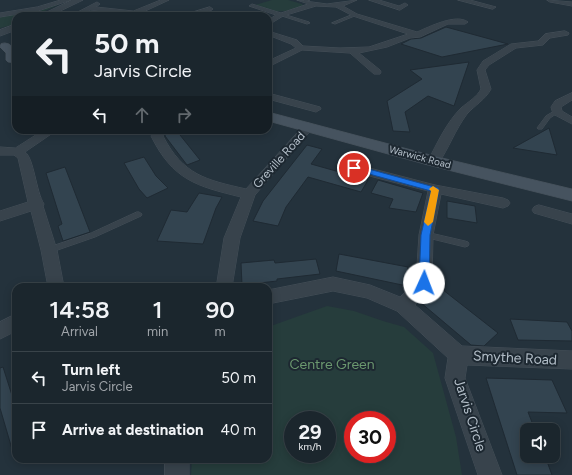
<!DOCTYPE html>
<html lang="en">
<head>
<meta charset="utf-8">
<style>
	:root { --surface:#1b262d; --page:#283239; --text:#f1f3f6; --muted:#a0a5aa; --line:#394349 }
	body { margin:0; font-family:Figtree,sans-serif; background:var(--page); color:var(--text); height:100vh; display:flex; flex-direction:column; font-size:15px; white-space:nowrap }
	* { box-sizing:border-box; margin:0 }
	p { font-size:13px; color:var(--muted) }
	.icon { flex:none; width:22px; height:22px; fill:none; stroke:currentColor; stroke-width:2; stroke-linecap:round; stroke-linejoin:round }
	.map { position:relative; flex:1; overflow:hidden }
	.details { position:absolute; left:12px; top:283px; width:260px; height:180px; display:flex; flex-direction:column; background:var(--surface); border-radius:12px; box-shadow:0 2px 10px #0003,0 0 0 1px var(--line) }
	.details>* { flex:none }
	.banner { position:absolute; left:12px; top:12px; width:260px; height:122px; border-radius:12px; box-shadow:0 2px 10px #0003,0 0 0 1px var(--line); background:#1b262d; color:var(--text); overflow:hidden }
	.buttons { position:absolute; left:520px; top:423px; display:grid; gap:8px }
	.buttons a { display:grid; place-items:center; width:40px; height:40px; border-radius:8px; background:var(--surface); box-shadow:0 2px 10px #0003,0 0 0 1px var(--line); font-size:20px }
	.speed { position:absolute; left:284px; top:411px; display:flex; gap:8px; font-size:20px; font-weight:700; text-align:center }
	.speed>* { display:grid; place-content:center; width:52px; height:52px; border-radius:50%; background:var(--surface); box-shadow:0 2px 10px #0003,0 0 0 1px var(--line); line-height:1 }
	.speed small { font-size:10px; font-weight:400 }
	.speed .limit { border:6px solid #d22; background:#fff; color:#111 }
	.pin { position:absolute; display:grid; place-items:center; width:34px; height:34px; color:#fff; margin:-17px; border:2px solid #fff; border-radius:50%; box-shadow:0 1px 4px #0007 }
	.me { position:absolute; width:44px; margin:-22px; rotate:2deg; stroke-linejoin:round; filter:drop-shadow(0 0 3px #0008) }
	.turn { display:flex; align-items:center; gap:14px; height:84px; padding:0 16px; font-size:18px }
	.turn .icon { width:52px; height:52px; stroke-width:2.5 }
	.turn b { display:block; font-size:28px; line-height:34px }
	.lanes { display:flex; align-items:center; height:38px; padding:0 16px; background:#0003; justify-content:center; gap:20px; direction:ltr }
	.lanes .off { opacity:.35 }
	.eta { display:flex; justify-content:space-evenly; align-items:center; height:68px; text-align:center }
	.eta b { font-size:24px; font-weight:600; line-height:28px }
	ul { padding:0; list-style:none }
	li { display:flex; align-items:center; gap:12px; height:52px; padding:0 16px; border-top:1px solid var(--line) }
	li div { flex:1 }
	li b { display:block; font-size:15px }
	li em { font-style:normal }
	.map>svg:first-child { display:block }
	.green { fill:#263d3c; fill-rule:evenodd }
	.building { fill:#334450; stroke:#1f2a33 }
	.lines { fill:none; stroke-linecap:round; stroke-linejoin:round }
	.service-casing { stroke:#444f58; stroke-width:1 }
	.minor-casing { stroke:#444f58; stroke-width:1 }
	.tertiary-casing { stroke:#444f58; stroke-width:1 }
	.secondary-casing { stroke:#444f58; stroke-width:1 }
	.service { fill:#38434c; fill-rule:evenodd }
	.minor { fill:#38434c; fill-rule:evenodd }
	.tertiary { fill:#38434c; fill-rule:evenodd }
	.secondary { fill:#46535f; fill-rule:evenodd }
	.route { fill:#1a73e8; stroke:#114b97 }
	.slow { fill:#f59e0b }
	.labels { text-anchor:middle; dominant-baseline:central; stroke-width:4; stroke-linejoin:round; paint-order:stroke }
	.far-street-label { font-size:10px; fill:#b3bec8; stroke:#1d2831 }
	.street-label { font-size:12px; fill:#b3bec8; stroke:#1d2831 }
	.near-street-label { font-size:14px; fill:#b3bec8; stroke:#1d2831 }
	.near-park-label { font-size:14px; fill:#6b986f; stroke:#1d2831 }
</style>
</head>
<body>
<div class="map">
<svg width="572" height="475" viewBox="0 0 572 475">
	<rect width="100%" height="100%" fill="#24323c"/>
	<path class="green" d="M272 0H288L302 4 303 7C280 14 277 12 255 5Z
		M60 4 34 16H16V24L0 28V16L20 13Z
		M327 306 354 311 383 321 404 327 433 353 456 437 462 475H191L192 459H268V327ZM293 420H327V454H293ZM353 420H387V454H353Z"/>
	<path class="building" d="M446 27 508 44 442 57 401 44 411 39 421 38Z
		M469 62 454 106 428 96 405 112 410 132 393 131 387 101 422 79 410 70Z
		M549 128 557 155 513 148Z
		M166 130H176L200 160 187 165 165 136Z
		M307 145 322 149 311 164 368 180 361 192 308 177 286 207 278 226 253 221 263 201Z
		M144 157 156 176 168 188 147 198 139 189 124 163Z
		M65 167 90 232 63 241 58 226 62 224 46 173Z
		M378 180 423 193 416 212 389 208 393 199 371 193Z
		M199 193 222 197 216 208 203 244 157 241 171 210 187 212Z
		M447 201 475 206 477 223 447 218Z
		M339 254 408 267 407 286 336 271Z
		M316 259 320 274 277 279V281L242 285 241 263 274 260 275 263Z
		M438 286 498 333 484 346 471 345 420 302Z
		M510 319 567 322 572 331V341L518 340Z
		M3 367 16 408V449H12L0 408V368Z
		M486 378 552 380 567 413 528 412 535 430H527V456H545L552 475H517Z"/>
	<g class="lines">
		<defs>
			<path id="service" d="M305 0H310L304 2 303 1Z
				M283 14 309 22 310 23 307 24 282 16Z
				M354 14 357 15 335 24 332 23Z
				M555 111 559 112 550 118 542 129H538L537 128 546 116Z
				M137 212H139L142 214 141 216 95 237 49 253 46 252 45 250 46 248 91 233Z
				M426 232 465 241 468 242 469 244 468 246 465 247 424 237 423 235 424 233Z"/>
			<path id="minor" d="M61 0H71L38 11 0 17V13L37 7Z
				M161 0H169L141 13 149 16 90 10 78 16H70L97 2 100 4 96 7 133 11Z
				M297 0 327 4 357 0 343 6 357 14 417 32C429 27 456 13 468 22L465 24H448L420 37 410 38 387 47 359 53 380 70 381 72 380 74H374L350 53 302 50 268 67V61L296 48 291 44 268 35V31L297 40 303 46 340 48 369 47 408 34 353 16 336 7 316 6 283 16 270 24H268V20L276 15 249 6 252 4 281 13 308 4Z
				M369 0H379L399 6 405 3 408 5 400 10Z
				M458 0H470L496 7 493 9Z
				M547 0 572 2V6L550 2Z
				M210 7 213 9 212 10 191 16H180Z
				M565 31 569 33 568 35 550 38 543 45 516 48 489 65 485 70 491 89C485 100 475 105 467 114 455 130 449 148 438 164H430L428 161C437 143 447 122 461 108 468 102 477 97 481 89L477 70 483 61 511 44 538 41 545 34Z
				M268 93 320 107 321 109 316 112 268 99Z
				M572 93V100L561 107 562 111 572 117V124L553 114 551 107 555 101Z
				M309 123 314 126 313 128 255 195 240 238 232 287H215L217 282 224 238 241 197C196 186 173 180 151 136L155 130H165L163 136C183 175 206 180 246 189L305 124Z
				M44 130H57L25 152C34 158 36 192 44 204L43 206 57 250 64 287H48L41 250 31 211 0 221V211L28 202 18 158 14 155H0V147L15 148Z
				M354 164 435 185 503 198 508 200 510 203 508 206 503 208 441 194 433 235 432 283 415 305 462 346 572 351V369L467 365 465 378 502 475H478L445 378 448 358 397 311 367 298 333 291 268 304V290L333 277 370 285 400 297 416 281 419 235 428 191 350 171 348 168 350 165Z
				M539 205 572 214V224L534 213 532 210 534 207Z
				M16 314V331L0 339V322Z
				M165 459H189V475H165Z"/>
			<path id="tertiary" d="M72 0H83L50 16H39Z
				M16 24V30L0 36V30Z"/>
			<path id="secondary" d="M5 43 9 44 16 50V63L8 62 6 60V53L0 47 1 44Z
				M268 112 438 157 572 189V201L428 165 268 121Z"/>
		</defs>
		<use href="#service" class="service-casing"/>
		<use href="#minor" class="minor-casing"/>
		<use href="#tertiary" class="tertiary-casing"/>
		<use href="#secondary" class="secondary-casing"/>
		<use href="#service" class="service"/>
		<use href="#minor" class="minor"/>
		<use href="#tertiary" class="tertiary"/>
		<use href="#secondary" class="secondary"/>
	</g>
	<path class="route" d="M354 165 438 188 439 190 430 235 429 283 428 286 424 287 421 286 419 283 421 235 431 191 351 169V166Z"/>
	<path class="slow" d="M433 186 439 190 433 222 428 226 424 222 431 191 429 189Z"/>
	<g class="labels">
		<g class="far-street-label">
			<text transform="translate(420 157) rotate(15)">Warwick Road</text>
		</g>
		<g class="street-label">
			<text transform="translate(279 160) rotate(-48)">Greville Road</text>
		</g>
		<g class="near-street-label">
			<text transform="translate(515 358) rotate(3)">Smythe Road</text>
			<text transform="translate(470 415) rotate(72)">Jarvis Circle</text>
		</g>
		<g class="near-park-label">
			<text x="332" y="364">Centre Green</text>
		</g>
	</g>
</svg>
<div class="buttons">
<a><svg class="icon" aria-label="sound" viewBox="0 0 24 24"><path d="M4 9h4l5-4v14l-5-4H4zM17 9q2 3 0 6"/></svg></a>
</div>
<div class="speed"><div>29<small>km/h</small></div><div class="limit">30</div></div>
<div class="pin" style="left:354px;top:168px;background:#d93025"><svg class="icon" aria-label="arrive" viewBox="0 0 24 24"><path d="M6 21V4h12l-3 4 3 4H6"/></svg></div>
<svg class="me" style="left:424px;top:283px" viewBox="-20 -20 40 40"><circle r="19" fill="#fff"/><path d="M0-13L10 11 0 6-10 11z" fill="#1a73e8"/></svg>
<div class="banner">
<div class="turn"><svg class="icon" aria-label="left" viewBox="0 0 24 24"><path d="M17 20v-9H6M10 6l-5 5 5 5"/></svg><div><b>50 m</b>Jarvis Circle</div></div>
<div class="lanes"><svg class="icon" aria-label="left" viewBox="0 0 24 24"><path d="M17 20v-9H6M10 6l-5 5 5 5"/></svg><svg class="icon off" aria-label="ahead" viewBox="0 0 24 24"><path d="M12 20V5M6 11l6-6 6 6"/></svg><svg class="icon off" aria-label="right" viewBox="0 0 24 24"><path d="M7 20v-9h11M14 6l5 5-5 5"/></svg></div>
</div>
<section class="details">
<div class="eta">
<div><b>14:58</b><p>Arrival</p></div>
<div><b>1</b><p>min</p></div>
<div><b>90</b><p>m</p></div>
</div>
<ul>
<li><svg class="icon" aria-label="left" viewBox="0 0 24 24"><path d="M17 20v-9H6M10 6l-5 5 5 5"/></svg><div><b>Turn left</b><p>Jarvis Circle</p></div><em>50 m</em></li>
<li><svg class="icon" aria-label="arrive" viewBox="0 0 24 24"><path d="M6 21V4h12l-3 4 3 4H6"/></svg><div><b>Arrive at destination</b></div><em>40 m</em></li>
</ul>
</section>
</div>
</body>
</html>
